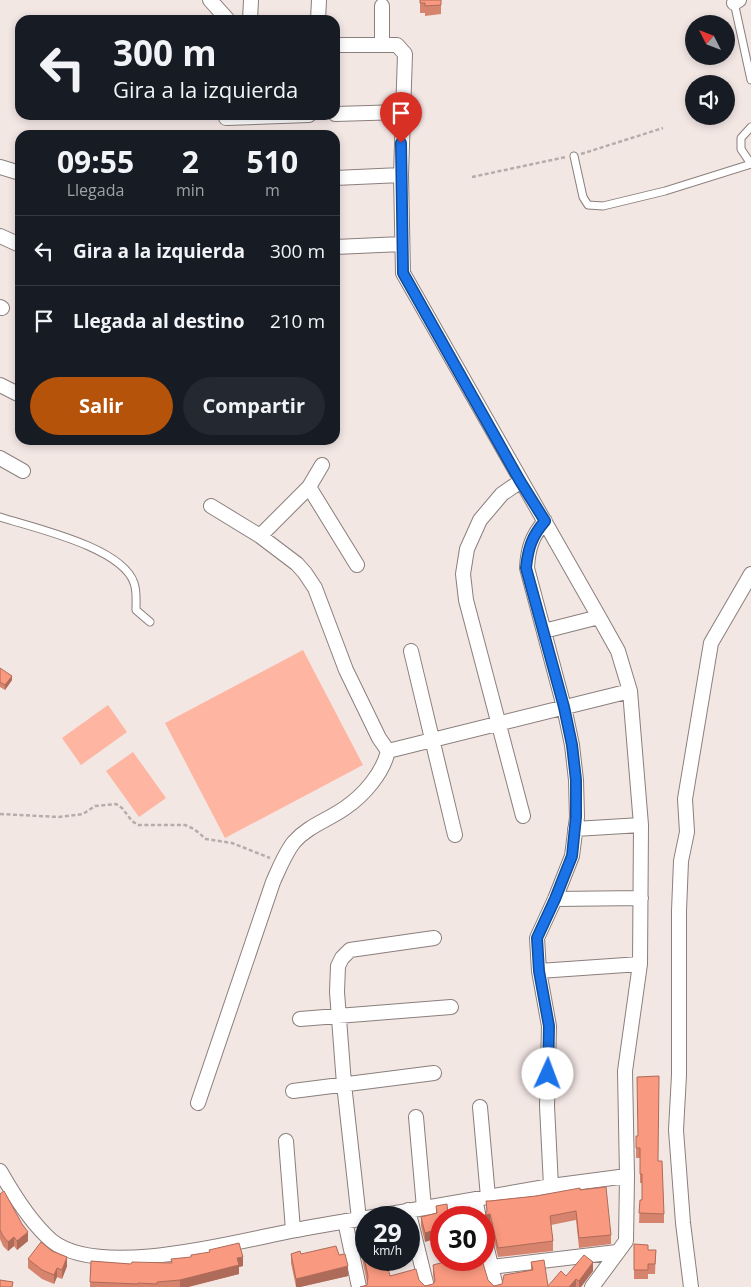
<!DOCTYPE html>
<html lang="es">
<head>
<meta charset="utf-8">
<style>
	:root { --surface:#171b24; --page:#242831; --text:#f1f3f6; --muted:#9ea1a6; --line:#363941; --accent:#b45309 }
	body { margin:0; font-family:"Open Sans",sans-serif; background:var(--page); color:var(--text); height:100vh; display:flex; flex-direction:column; font-size:19px; white-space:nowrap }
	* { box-sizing:border-box; margin:0 }
	p { font-size:16px; color:var(--muted) }
	.icon { flex:none; width:28px; height:28px; fill:none; stroke:currentColor; stroke-width:2; stroke-linecap:round; stroke-linejoin:round }
	.map { position:relative; flex:1; overflow:hidden }
	.panel { position:absolute; left:15px; top:130px; width:325px; height:315px; display:flex; flex-direction:column; background:var(--surface); border-radius:15px; box-shadow:0 2px 8px #0003 }
	.panel>* { flex:none }
	.top-card { position:absolute; left:15px; top:15px; width:325px; height:105px; border-radius:15px; box-shadow:0 2px 8px #0003; background:#171b24; color:var(--text); overflow:hidden }
	.needle { width:32px; rotate:312deg }
	.tools { position:absolute; left:685px; top:15px; display:grid; gap:10px }
	.tools a { display:grid; place-items:center; width:50px; height:50px; border-radius:50%; background:var(--surface); box-shadow:0 2px 8px #0003; font-size:25px }
	.speed { position:absolute; left:355px; top:1206px; display:flex; gap:10px; font-size:25px; font-weight:700; text-align:center }
	.speed>* { display:grid; place-content:center; width:65px; height:65px; border-radius:50%; background:var(--surface); box-shadow:0 2px 8px #0003; line-height:1 }
	.speed small { font-size:12px; font-weight:400 }
	.speed .limit { border:8px solid #d22; background:#fff; color:#111 }
	.pin { position:absolute; display:grid; place-items:center; width:42px; height:42px; color:#fff; margin:-51px -21px; border-radius:50% 50% 50% 0; rotate:-45deg; box-shadow:0 0 5px #0007 }
	.pin .icon { rotate:45deg }
	.me { position:absolute; width:55px; margin:-28px; rotate:2deg; stroke-linejoin:round; filter:drop-shadow(0 0 4px #0008) }
	.turn { display:flex; align-items:center; gap:18px; height:105px; padding:0 15px; font-size:22px }
	.turn .icon { width:65px; height:65px; stroke-width:2.5 }
	.turn b { display:block; font-size:35px; line-height:42px }
	.eta { display:flex; justify-content:space-evenly; align-items:center; height:85px; text-align:center }
	.eta b { font-size:30px; font-weight:700; line-height:35px }
	.primary-button { display:flex; gap:10px; margin-top:auto; padding:10px 15px }
	.primary-button a { flex:1; height:58px; border-radius:30px; background:var(--accent); color:#fff; font-size:20px; font-weight:700; line-height:58px; text-align:center }
	.primary-button a+a { background:var(--page); color:var(--text) }
	ul { padding:0; list-style:none }
	li { display:flex; align-items:center; gap:15px; height:70px; padding:0 15px; border-top:1px solid var(--line) }
	li div { flex:1 }
	li b { display:block; font-size:19px }
	li em { font-style:normal }
	.map>svg:first-child { display:block }
	.garden { fill:#feb5a1 }
	.lines { fill:none; stroke-linecap:round; stroke-linejoin:round }
	.service-casing { stroke:#8a7f7c; stroke-width:9 }
	.minor-casing { stroke:#8a7f7c; stroke-width:16 }
	.path { stroke:#b6adaa; stroke-width:2.5; stroke-dasharray:4 2.5; stroke-linecap:butt }
	.service { stroke:#fff; stroke-width:7 }
	.minor { stroke:#fff; stroke-width:14 }
	.wall { fill:#d6846d }
	.shaded-wall { fill:#ae6b59 }
	.building { fill:#f9997f; stroke:#ae6b59 }
	.route-casing { stroke:#114b97; stroke-width:12 }
	.route { stroke:#1a73e8; stroke-width:9 }
</style>
</head>
<body>
<div class="map">
<svg width="751" height="1287" viewBox="0 0 751 1287">
	<rect width="100%" height="100%" fill="#f3e7e4"/>
	<path class="garden" d="M303 650 363 765 225 838 165 723Z
		M108 705 127 732 81 765 62 738Z
		M133 752 166 798 139 817 106 771Z"/>
	<g class="lines">
		<defs>
			<path id="service" d="M734 2 751 80
				M574 156 583 197 588 205 603 206 665 191 751 164
				M751 164 741 149V138L751 127
				M0 517C34 528 122 547 134 583 137 591 136 601 136 610L150 622"/>
			<path id="minor" d="M210 0 228 20
				M734 3 739 0
				M250 20 251 0
				M318 20 319 0
				M335 45H397L405 54 401 175 403 273 599 617 618 651 630 691 641 825 640 964 625 1071 627 1176 626 1241 592 1287
				M382 45V6
				M335 114 402 112
				M226 118 309 115
				M0 167 20 173
				M335 178 401 175
				M0 236 20 245
				M335 247 402 244
				M0 307 2 308
				M0 385 20 395
				M0 458 23 471
				M521 481 502 494 480 520 467 549 463 574 466 600 523 816
				M309 487 357 565
				M545 521C532 536 528 548 527 568L564 707 572 745 576 780 577 817 572 856 555 899 537 938 539 971 549 1026 547 1106 551 1186
				M260 536 309 487 322 465
				M544 631 599 617
				M411 651 455 835
				M388 751 630 691
				M575 829 641 825
				M555 899 641 898
				M539 971 640 964
				M300 1019 451 1007
				M293 1091 434 1073
				M198 1103 273 882C279 869 285 853 294 842 308 826 328 820 345 808 364 795 383 773 388 751L379 738 346 670 315 588 305 573 297 564 260 536 211 506
				M480 1107 488 1197
				M416 1117 424 1208
				M286 1141 293 1230
				M0 1171C13 1194 32 1224 52 1241 100 1279 235 1242 291 1231 316 1226 341 1222 366 1218
				M475 1199 479 1218
				M408 1210 427 1287
				M367 1218 551 1186 627 1176
				M359 1219 344 1084 337 992 338 966 342 958 350 950 434 938
				M345 1221 359 1287
				M484 1236 496 1287
				M491 1267 617 1252
				M691 1287 683 1223 676 1130 679 1075V911L681 861 687 832 685 799 711 643 751 574"/>
		</defs>
		<use href="#service" class="service-casing"/>
		<use href="#minor" class="minor-casing"/>
		<path class="path" d="M581 154 663 128
			M472 177 566 157
			M0 814 59 817 83 814 95 806 116 804 122 808 132 821 138 825H185L194 829 206 839 232 843 270 858"/>
		<use href="#service" class="service"/>
		<use href="#minor" class="minor"/>
	</g>
	<path class="wall" d="M420 0H441V14L425 16V13H420Z
		M0 668 12 680 5 690 0 687Z
		M636 1136 658 1161 664 1214V1223H639L640 1200H642V1183H640V1158H636Z
		M580 1190 611 1235V1244L579 1248 576 1220 551 1225 553 1241V1251L498 1257 490 1223 485 1225 487 1212 486 1201 536 1196Z
		M0 1194 28 1241 17 1250 14 1246 8 1251 3 1246 0 1239Z
		M447 1204 425 1242 421 1226V1217L436 1214V1206Z
		M360 1225 411 1260 387 1265 390 1276 419 1280 425 1286 433 1284 434 1282 433 1274V1265L488 1280 494 1286 502 1284 531 1270V1262L548 1286 566 1276 593 1271 581 1287H360L367 1285V1283L358 1238V1229L360 1228Z
		M634 1244 648 1250H656L655 1274H648V1279H634Z
		M291 1254 339 1255 348 1276 300 1287H296L291 1263Z
		M28 1259 67 1266 62 1279 57 1277 54 1284 42 1279 28 1268Z
		M91 1261 131 1264 243 1266 239 1267V1274L188 1287H90Z"/>
	<path class="shaded-wall" d="M12 676V680L5 690V685Z
		M490 1214V1223L485 1225V1215Z
		M441 1228V1237L425 1242V1233Z
		M28 1232V1241L17 1250V1241Z
		M14 1237V1246L8 1251V1242Z
		M411 1250V1260L385 1266V1260H409V1251Z
		M67 1257V1266L62 1279V1270Z
		M243 1257V1266L239 1267V1274L188 1287H180V1280L237 1258Z
		M593 1262V1271L581 1287H579V1281Z
		M348 1266V1276L300 1287H296V1279Z
		M57 1268V1277L54 1284V1275Z
		M576 1279V1287H569Z"/>
	<path class="building" d="M420 0H441V5L425 6V3H420Z
		M0 668 12 676 5 685 0 682Z
		M659 1076 658 1161H662L664 1214 639 1213 640 1200H642V1174H640V1148H636V1136H638L637 1077Z
		M606 1187 611 1235 579 1238 576 1211 550 1216 553 1241 498 1248 490 1214 485 1215 487 1211 486 1201H490L536 1196 580 1188V1190L588 1189Z
		M4 1191 22 1224 28 1232 17 1241 14 1237 8 1242 3 1236 0 1230V1194Z
		M447 1204 448 1213 470 1207 472 1215 478 1218H441V1228L425 1233 421 1217 437 1213 436 1206Z
		M366 1223V1260H386L390 1276 416 1269 419 1280 425 1286 433 1284 435 1281 433 1265 452 1260H482L488 1280 494 1286 502 1284 504 1275 533 1270 531 1262 544 1260 548 1286 561 1271 566 1276 584 1255 593 1262 579 1281 576 1279 569 1287H360L367 1285 368 1276 358 1229 360 1228V1225Z
		M409 1240 411 1250 409 1251Z
		M41 1242 52 1251 67 1257 62 1270 57 1268 54 1275 42 1270 28 1259Z
		M239 1243 243 1257 237 1258 239 1265 180 1280 157 1282V1284L138 1283V1284L90 1282 91 1261 131 1264 132 1262 172 1263 171 1259 191 1257V1255L210 1252 209 1250Z
		M634 1244 648 1245V1250H656L655 1264H648V1270H634Z
		M336 1246 339 1255 345 1254 348 1266 296 1279 291 1254 300 1251 301 1254Z
		M0 1280 13 1282 12 1287H0Z"/>
	<g class="lines">
		<defs>
			<path id="route" d="M401 143 403 273 520 481 545 521C532 536 528 548 526 568L564 707 572 745 576 780V817L572 856 555 899 537 938 539 971 549 1026 548 1074"/>
		</defs>
		<use href="#route" class="route-casing"/>
		<use href="#route" class="route"/>
	</g>
</svg>
<div class="tools">
<a><svg class="needle" viewBox="-14 -14 28 28"><path d="M0-13l5 13h-10z" fill="#e53935"/><path d="M0 13l5-13h-10z" fill="#9ea1a6"/></svg></a>
<a><svg class="icon" aria-label="sound" viewBox="0 0 24 24"><path d="M4 9h4l5-4v14l-5-4H4zM17 9q2 3 0 6"/></svg></a>
</div>
<div class="speed"><div>29<small>km/h</small></div><div class="limit">30</div></div>
<div class="pin" style="left:401px;top:143px;background:#d93025"><svg class="icon" aria-label="arrive" viewBox="0 0 24 24"><path d="M6 21V4h12l-3 4 3 4H6"/></svg></div>
<svg class="me" style="left:548px;top:1074px" viewBox="-20 -20 40 40"><circle r="19" fill="#fff"/><path d="M0-13L10 11 0 6-10 11z" fill="#1a73e8"/></svg>
<div class="top-card">
<div class="turn"><svg class="icon" aria-label="left" viewBox="0 0 24 24"><path d="M17 20v-9H6M10 6l-5 5 5 5"/></svg><div><b>300 m</b>Gira a la izquierda</div></div>
</div>
<section class="panel">
<div class="eta">
<div><b>09:55</b><p>Llegada</p></div>
<div><b>2</b><p>min</p></div>
<div><b>510</b><p>m</p></div>
</div>
<ul>
<li><svg class="icon" aria-label="left" viewBox="0 0 24 24"><path d="M17 20v-9H6M10 6l-5 5 5 5"/></svg><div><b>Gira a la izquierda</b></div><em>300 m</em></li>
<li><svg class="icon" aria-label="arrive" viewBox="0 0 24 24"><path d="M6 21V4h12l-3 4 3 4H6"/></svg><div><b>Llegada al destino</b></div><em>210 m</em></li>
</ul>
<div class="primary-button"><a>Salir</a><a>Compartir</a></div>
</section>
</div>
</body>
</html>
